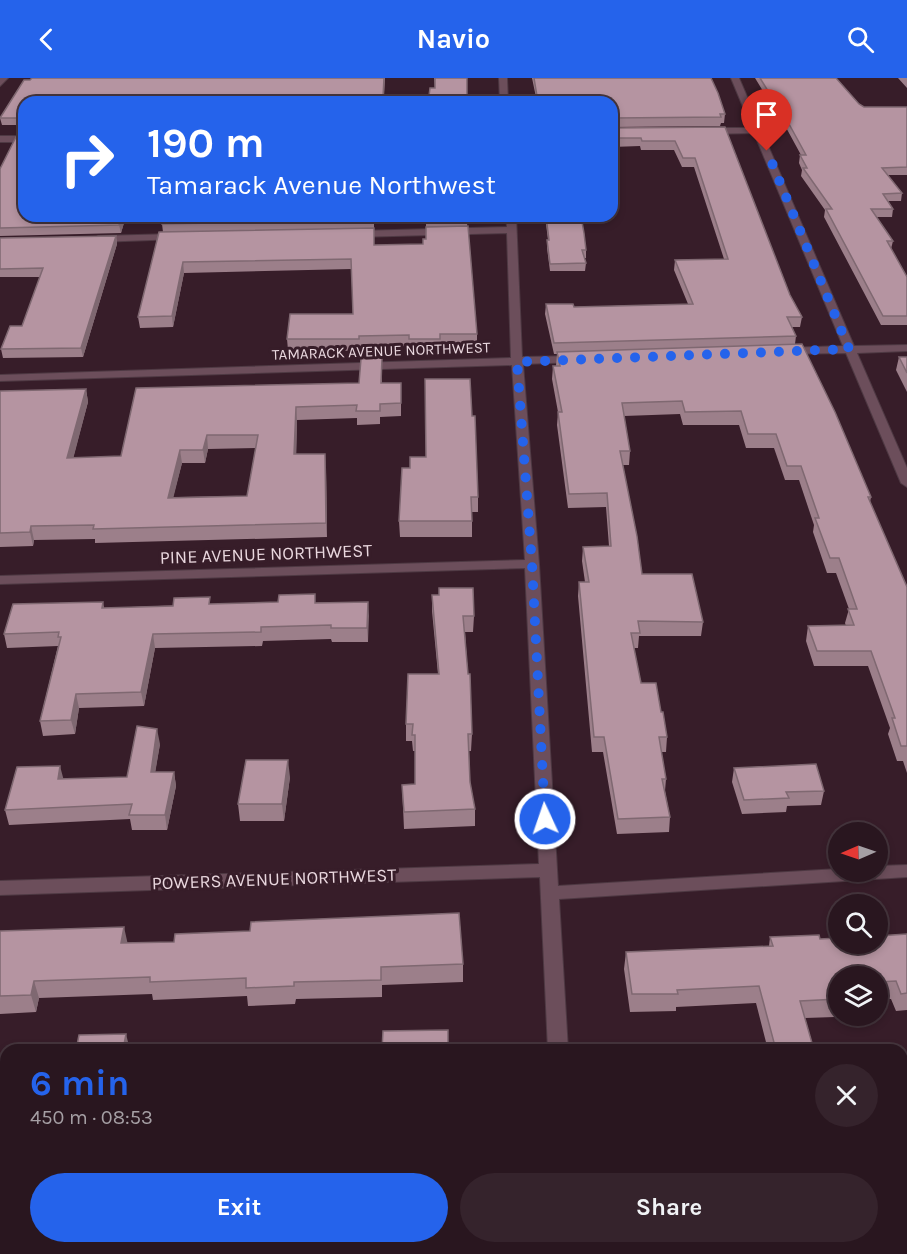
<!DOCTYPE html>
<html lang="en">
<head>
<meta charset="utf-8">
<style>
  body { margin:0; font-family:Karla,sans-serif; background:#35232c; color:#f1f3f6; height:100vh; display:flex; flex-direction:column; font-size:22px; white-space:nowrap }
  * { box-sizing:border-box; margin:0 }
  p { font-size:20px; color:#a59fa4 }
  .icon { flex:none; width:33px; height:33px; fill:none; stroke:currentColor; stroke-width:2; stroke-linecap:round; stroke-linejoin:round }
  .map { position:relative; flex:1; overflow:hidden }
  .sheet { position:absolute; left:0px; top:966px; width:908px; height:210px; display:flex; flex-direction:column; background:#29161f; border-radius:18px 18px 0 0; box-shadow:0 3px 9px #0003,0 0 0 2px #45353d }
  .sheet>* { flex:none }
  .banner { position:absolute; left:18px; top:18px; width:600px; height:126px; border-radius:18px; box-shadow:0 3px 9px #0003,0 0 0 2px #45353d; background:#2563eb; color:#fff; overflow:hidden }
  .needle { width:39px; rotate:268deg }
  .controls { position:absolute; left:828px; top:744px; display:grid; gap:12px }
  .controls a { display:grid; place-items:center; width:60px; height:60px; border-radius:50%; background:#29161f; box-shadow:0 3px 9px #0003,0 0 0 2px #45353d; font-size:30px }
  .pin { position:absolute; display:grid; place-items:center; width:51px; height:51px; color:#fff; margin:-62px -26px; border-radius:50% 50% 50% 0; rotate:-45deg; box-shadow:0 0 6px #0007 }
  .pin .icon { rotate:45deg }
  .me { position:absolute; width:66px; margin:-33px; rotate:357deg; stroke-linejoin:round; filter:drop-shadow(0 0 4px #0008) }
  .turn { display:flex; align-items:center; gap:21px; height:126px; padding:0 30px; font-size:27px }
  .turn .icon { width:78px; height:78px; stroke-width:2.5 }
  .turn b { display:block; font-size:42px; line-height:51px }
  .round { display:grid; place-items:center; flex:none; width:63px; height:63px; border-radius:32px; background:#35232c }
  .overview { display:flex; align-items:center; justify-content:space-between; height:102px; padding:0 30px }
  h1 { font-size:36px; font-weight:700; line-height:45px; color:#2563eb }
  .action { display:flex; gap:12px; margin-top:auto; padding:12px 30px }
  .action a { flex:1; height:69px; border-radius:36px; background:#2563eb; color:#fff; font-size:24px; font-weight:700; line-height:69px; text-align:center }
  .action a+a { background:#35232c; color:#f1f3f6 }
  header { display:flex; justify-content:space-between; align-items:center; height:78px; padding:0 30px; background:#2563eb; color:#fff; font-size:27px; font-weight:700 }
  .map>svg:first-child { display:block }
</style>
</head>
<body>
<header><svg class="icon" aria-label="back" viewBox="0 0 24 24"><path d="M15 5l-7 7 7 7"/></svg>Navio<svg class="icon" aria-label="search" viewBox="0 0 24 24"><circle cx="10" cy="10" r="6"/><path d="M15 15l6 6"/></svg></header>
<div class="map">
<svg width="907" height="1176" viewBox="0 0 907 1176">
  <rect width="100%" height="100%" fill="#371d29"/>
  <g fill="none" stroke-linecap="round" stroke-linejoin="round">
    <defs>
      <path id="street" d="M0,0H8L0,8Z
        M499,0H507L508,24H500Z
        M731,0H739L854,268L907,267V273L857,275L907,390V409L901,405L846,275L784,276L778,273L784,270L843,268L754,55L708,56L704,53L708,50H752Z
        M0,58H24V64H0Z
        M506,138H516L522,279L577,278L583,281L577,284L523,286L539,486L558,808L838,791V794H878V788L907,787V799L559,821L568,972H548L540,799L0,817V803L539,786L525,490L0,506V498L525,482L512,287L0,303V297L511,280L507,155L356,159L351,156L356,153L507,149Z
        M176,156L179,157V161L98,164L93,161L98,158Z
        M556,1170H578L579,1176H557Z"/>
    </defs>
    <!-- street casing -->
    <use href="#street" stroke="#4e3943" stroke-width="2"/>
    <!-- street -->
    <use href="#street" fill="#6c4e5b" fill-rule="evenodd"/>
  </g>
  <!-- wall -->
  <path fill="#9c7f8a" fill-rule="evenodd" d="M32,0H385L384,19L429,18L430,10H435L434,0H467V24H24V57L22,56L21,47H2L0,40L24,2H30Z
    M532,0H711L725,36L724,45H721L720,48L612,49V24H537Z
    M755,0H836L859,26L864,29H907V97H888L902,115L901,123H888L893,131L892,139H876L893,163L891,171L907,199V247H881L824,139L825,132L801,98L802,92L799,85L800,77H801L777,33H775Z
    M898,0H907V10Z
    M725,49L790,217L802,239L800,249H792L796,258L795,266L871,419L870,424L907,509V695L903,683H897L888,656L890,650L868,588H814L806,563L808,548H846L845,545L849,531L836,495H827L813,454L814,447L799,402H785L774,370H746L739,347H683L680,336L624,338L630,373L629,387H623L642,496L703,544L701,558H639L638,570H634L641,605L661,634L667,659L666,674H661L666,701L665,713L670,739L669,754L617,756L603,674H592L578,518L579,504H585L582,483L583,469L609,468L606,429L568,430L557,347L558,334L552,301L553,288H556L557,276H554L545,236L546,226L574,229L688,226L674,192L675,182L724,181L694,89H682L674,72H641L640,68L612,69V50Z
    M0,91L126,138L121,155L0,158Z
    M374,138V150L163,154L162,146Z
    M426,138H468L467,148L426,149Z
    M545,138H581L586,172V180H584L586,185L585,193H550L547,170V162H548Z
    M159,154L375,167L477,256V267H440V272H409V268L359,270V273L288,272L287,261L353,236L352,191L184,195L173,249L140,250L138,239Z
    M116,158L117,166L83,279L3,280L1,271L22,248L40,199H0V160Z
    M899,279H907V314L896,292Z
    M382,293V305H401V338L380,339V346L357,347V340L297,342L296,376L326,389L327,459L95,465V461L34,462L33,468L0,469V313L86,311L88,324L73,380L121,378L359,305ZM256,370L247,418L173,419L182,385H205L208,371Z
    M472,338L478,419V434H472V459H400L399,443L410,390L426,379Z
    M432,517L474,538L473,554H465L472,656L471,673H469L470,704L475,731V748L404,751L402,707L415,706V673H413L412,663H406V646L438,596L432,533Z
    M103,524L104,530L211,526L368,524V564H332L331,561L263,563L262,568L155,570L144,628L79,630L75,656L43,658L40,643L58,568L7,570L4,556Z
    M160,666L155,694H174L176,708L167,752H132L130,741L9,747L5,732L63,701L127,699Z
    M734,690L824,713L821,727L787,728L786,734L742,736L732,704Z
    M290,699L284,743H240L238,726Z
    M0,853L127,865L463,886V904L382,907V919L296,921L295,926L248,928L247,918L153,922L152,916L39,920L36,934L0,936Z
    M907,856V932L896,933L891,921H878V898H838V924L835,939L805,940L814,972H768L756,925L676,929V933L630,934L624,891L626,874L769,868L770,859L820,861Z
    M657,1170H747L748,1176H657Z"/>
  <!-- shaded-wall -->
  <path fill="#7f6871" d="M573,20V24H560Z
    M122,138H126L121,155L119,147Z
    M116,158L117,166L83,279L81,270Z
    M183,184L184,195L173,249L172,238Z
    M86,311L88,324L70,393L67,380Z
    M296,329L297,342L296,389L294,376Z
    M207,357L208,371L205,385L203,372Z
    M180,372L182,385L170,433L168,420Z
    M325,376L326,389L327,459L326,445Z
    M31,448L34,462L33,468L30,454Z
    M368,524L369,538L368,564L367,550Z
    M153,556L155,570L144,628L141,614Z
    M76,616L79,630L75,656L71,642Z
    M157,651L160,666L153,708L151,694Z
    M288,682L290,699L284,743L282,726Z
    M60,688L64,703L58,701Z
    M174,694L176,708L167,752L165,737Z
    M124,849L128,867L121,865Z
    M34,903L39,920L36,934L31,917Z
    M126,956L130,972H123Z
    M260,1170H264V1176H260Z"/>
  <!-- building -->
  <path fill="#b594a1" stroke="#7f6871" stroke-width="1.5" fill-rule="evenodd" d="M32,0H384L383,19L429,18L430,10H435V0H467V24H24V40H0L24,2H30Z
    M534,0H711L718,15L725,36H720L721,39L613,40L612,42V24H575L573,20L560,24H538Z
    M760,0H836L859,26L864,29H907V89L882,90L902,115L883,116L893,131H871L893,163H887L907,199V238H883L826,131H832L803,90H807L800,77H806L778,26H776Z
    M24,42V50L21,48Z
    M725,49L790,217L802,239H787L796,258L554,265L546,226H573L574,229L693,226L675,182L728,181L695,80H683L675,63H642L641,60H612V50Z
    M24,58V138H122L119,147L0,150V91L16,59Z
    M164,138H374V142L162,146Z
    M426,138H467V140H426Z
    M546,138H581L584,155L586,172H582L586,185L550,186L547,162H549Z
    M468,148L477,256H440V261H409V257L359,258V261H287L290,236H353L351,181L183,184L172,238L138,239L159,154L374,150V167L423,166V161H426V149Z
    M116,158L81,270L1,271L10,248H22L43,190L0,191V160Z
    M802,266L835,334L871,419H868L907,509V668H901L892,640H895L871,573H817L808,548L854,547L848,531H857L839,480H830L815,440H819L801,388H787L776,356H748L741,333L685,334L682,323L622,325L630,373H620L637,458L642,496H692L703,544L638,543L640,555H631L641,605H656L661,634H663L667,659H659L666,701H662L670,739L618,741L604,659H594L579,504H589L583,469L611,468L607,415L569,416L558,334H562L553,288H560L557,274Z
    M899,279H907V295Z
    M382,280L381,305H401V325L380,326V333H356L357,327L296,329L294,376H325L326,445L93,451L94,447L31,448L30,454L0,455V313L86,311L67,380L121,378L136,310L359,305L361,281ZM207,357H258L247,418L168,420L180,372H203Z
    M425,301H470L472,338H475L478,419H471L472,443H399L402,390H410V379H426Z
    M439,510H473L474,538H463L468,596H470L472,656H468L470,704L475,731L404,734L402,707L415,706V657H412L413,646H406L408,596H439L432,517H439Z
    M315,516V525L368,524L367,550H331V547L261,549V554L153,556L141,614L76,616L71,642L40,643L61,559H58L59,554L4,556L13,526L103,524L102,530L173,528L174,520L210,519L209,526L278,524L279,517Z
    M137,648L157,651L151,694H174L165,737H129L132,726L5,732L17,689L60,688L58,701L127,699Z
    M246,682H288L282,726H238Z
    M816,686L824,713L786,714L789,720L744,722L734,690Z
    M459,835L463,886L381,889V902L294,904V908L246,910V900L150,904V899L34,903L31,917L0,918V853L124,849L121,865L174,864L175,856L250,853L251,844Z
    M907,856V915L901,916L896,903L878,904V898H838V906L835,907L838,921L800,923L814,972H776L759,908L677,912L678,916H632L626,874L773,868L770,859L819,857L820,861L838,860V866H878V858Z
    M448,952V972H382L383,953Z
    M126,956L123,972H76L79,957Z
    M277,965H308V972H276Z
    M0,1134H6V1170H260V1176H0Z
    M371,1170H460V1176H369H371Z
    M662,1170H747L748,1176H662Z"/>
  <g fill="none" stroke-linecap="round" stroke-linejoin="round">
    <!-- route -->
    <path stroke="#2563eb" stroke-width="10" stroke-dasharray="0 18" d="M545,741L532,486L517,284L849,271L767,73"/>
  </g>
  <g text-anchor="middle" stroke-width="6" stroke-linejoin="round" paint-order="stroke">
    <!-- far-street labels -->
    <g font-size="15" fill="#e9d7de" stroke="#371d29">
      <text transform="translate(381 273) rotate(-2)" y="5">TAMARACK AVENUE NORTHWEST</text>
    </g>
    <!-- street labels -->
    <g font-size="18" fill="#e9d7de" stroke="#371d29">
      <text transform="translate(266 476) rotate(-2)" y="6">PINE AVENUE NORTHWEST</text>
      <text transform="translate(274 801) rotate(-2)" y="6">POWERS AVENUE NORTHWEST</text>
    </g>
  </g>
</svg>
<div class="controls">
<a><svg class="needle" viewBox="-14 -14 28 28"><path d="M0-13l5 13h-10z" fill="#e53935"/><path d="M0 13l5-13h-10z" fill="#a59fa4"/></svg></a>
<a><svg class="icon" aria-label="search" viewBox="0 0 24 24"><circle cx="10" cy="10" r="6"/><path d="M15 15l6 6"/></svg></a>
<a><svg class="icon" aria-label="layers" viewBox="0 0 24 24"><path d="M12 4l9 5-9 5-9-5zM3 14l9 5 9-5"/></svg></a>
</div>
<div class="pin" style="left:767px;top:73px;background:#d93025"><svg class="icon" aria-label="arrive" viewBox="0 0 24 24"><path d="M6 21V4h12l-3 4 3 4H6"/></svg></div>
<svg class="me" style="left:545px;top:741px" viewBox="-20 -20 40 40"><circle r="17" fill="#2563eb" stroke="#fff" stroke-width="3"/><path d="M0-11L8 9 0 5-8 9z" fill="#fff"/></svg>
<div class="banner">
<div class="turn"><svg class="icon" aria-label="right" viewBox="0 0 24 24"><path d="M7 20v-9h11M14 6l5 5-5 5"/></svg><div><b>190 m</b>Tamarack Avenue Northwest</div></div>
</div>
<section class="sheet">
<div class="overview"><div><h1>6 min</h1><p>450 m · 08:53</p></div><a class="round"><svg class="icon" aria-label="close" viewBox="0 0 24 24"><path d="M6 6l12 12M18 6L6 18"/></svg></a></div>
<div class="action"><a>Exit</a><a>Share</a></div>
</section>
</div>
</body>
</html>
